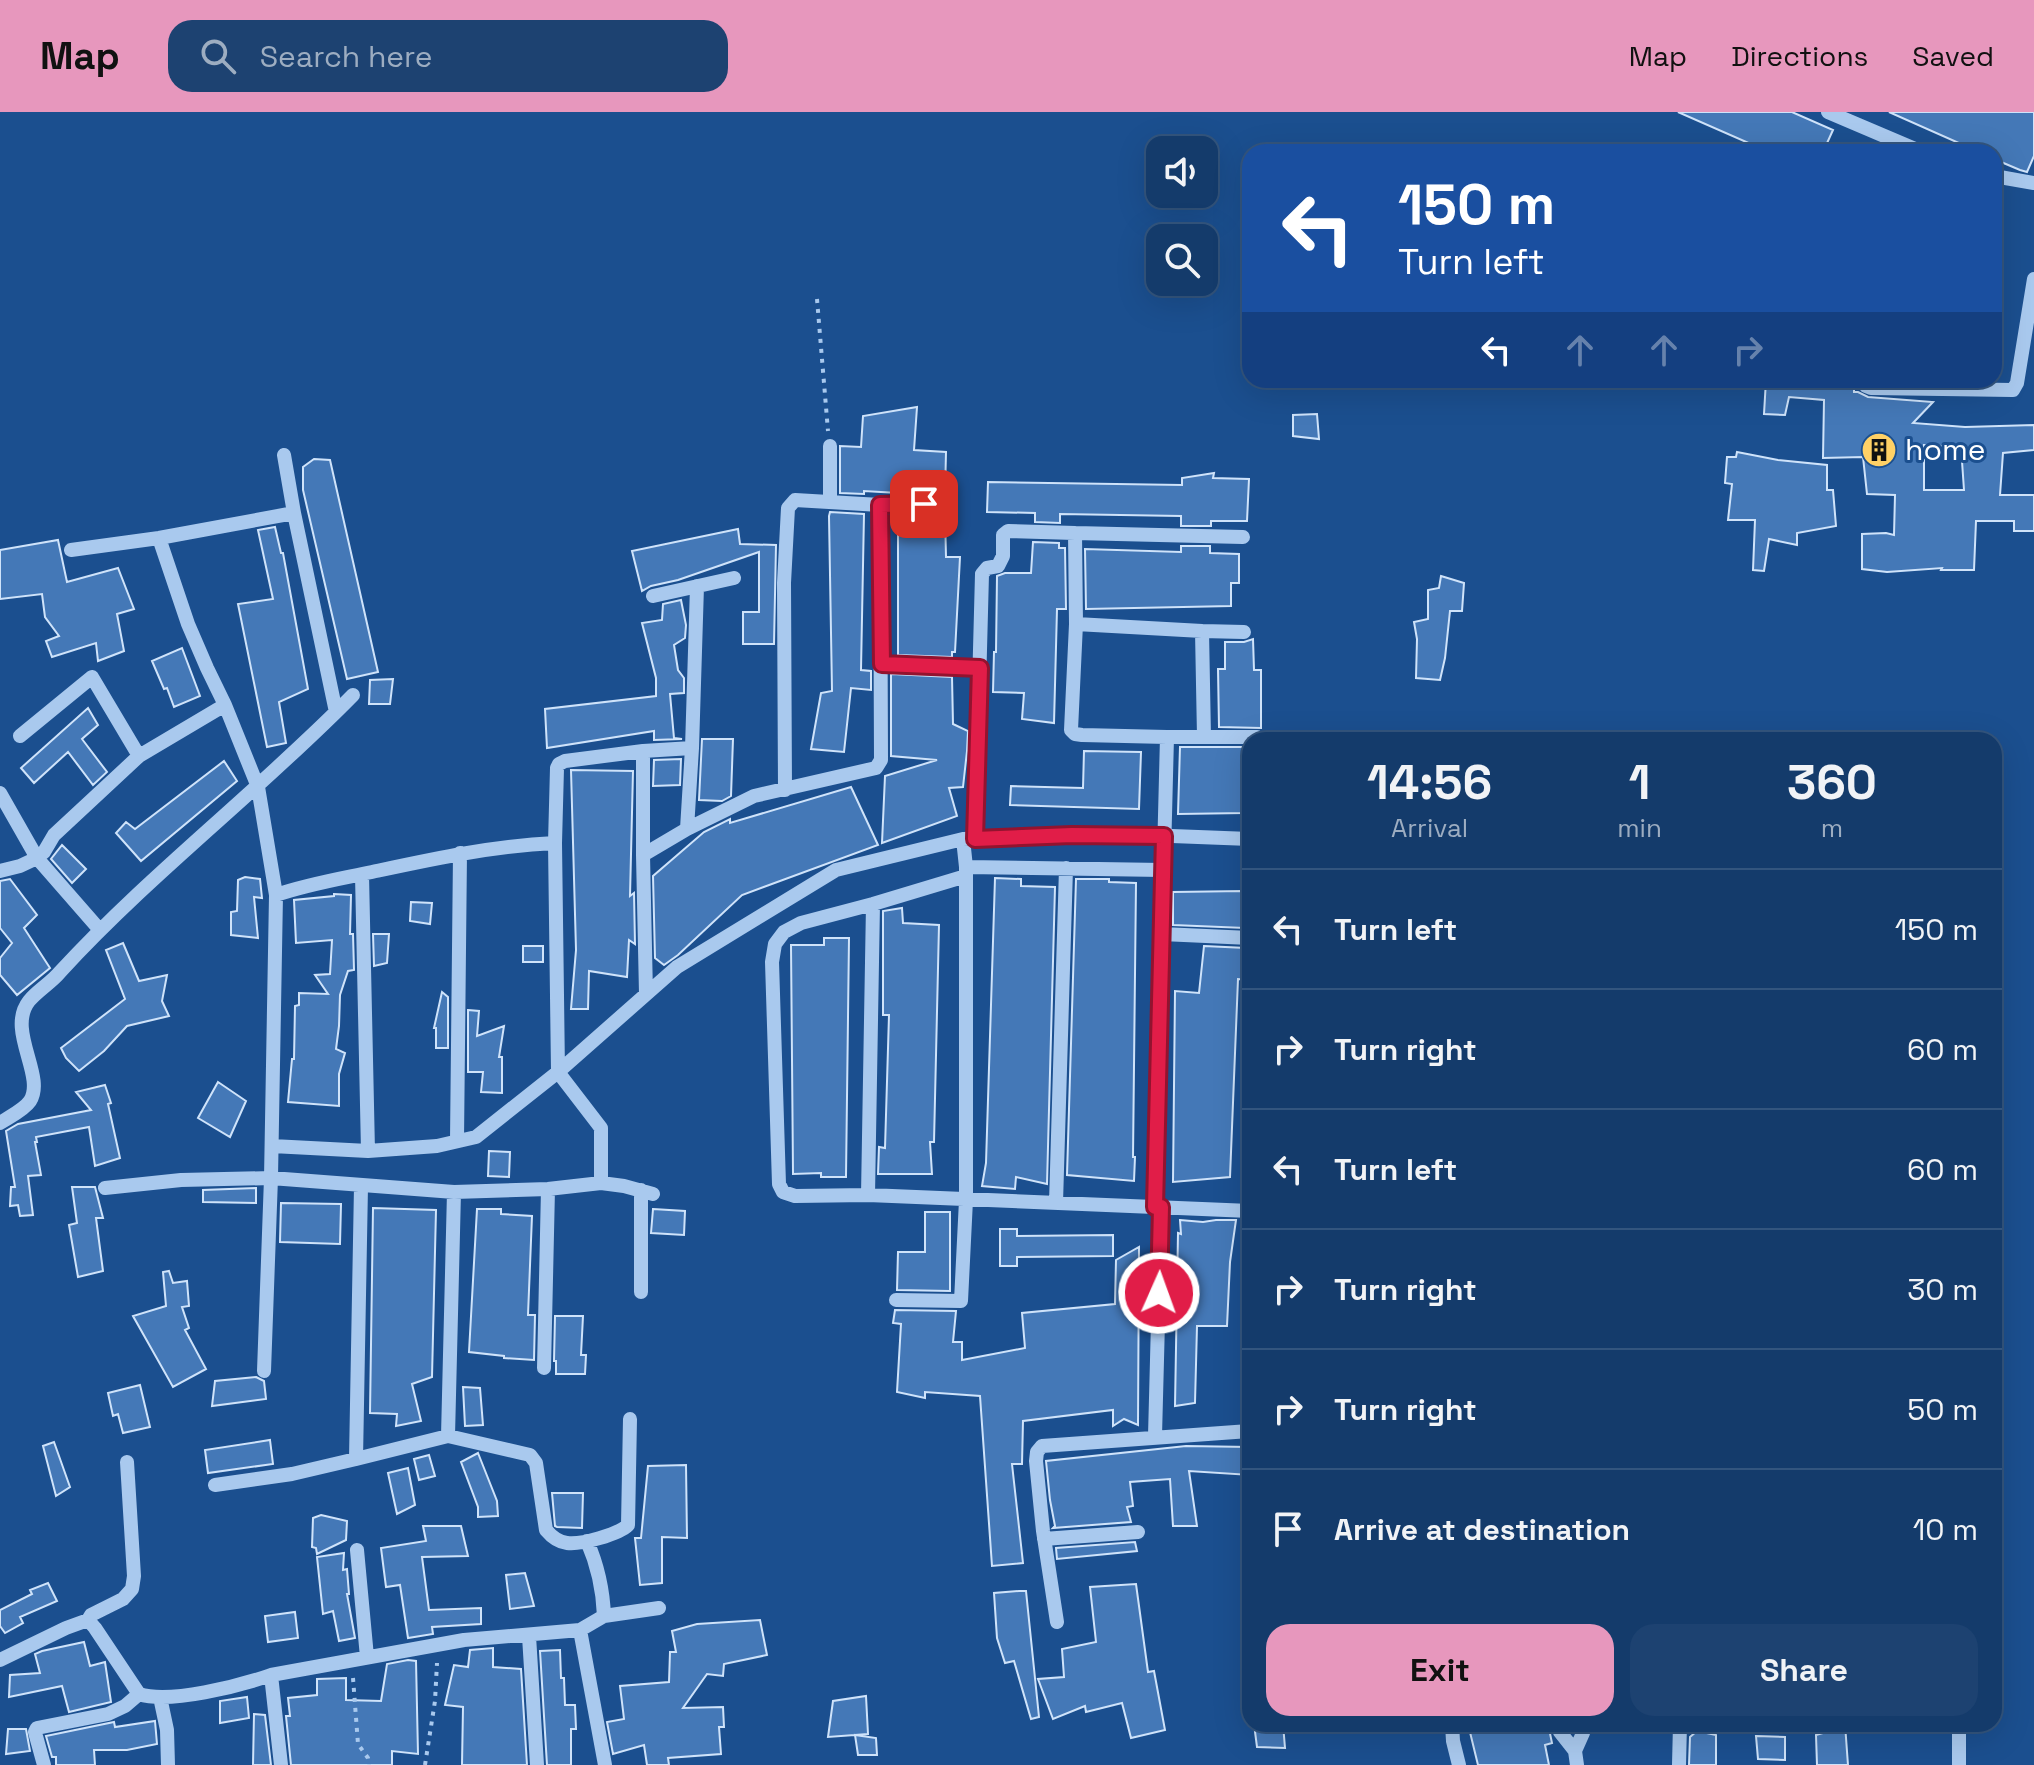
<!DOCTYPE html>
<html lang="en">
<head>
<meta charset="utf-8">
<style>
  body { margin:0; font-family:"Space Grotesk",sans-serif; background:#1d4271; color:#f1f3f6; height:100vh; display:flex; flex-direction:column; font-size:30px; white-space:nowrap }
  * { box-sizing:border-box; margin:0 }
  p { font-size:26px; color:#9dadc1 }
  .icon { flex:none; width:44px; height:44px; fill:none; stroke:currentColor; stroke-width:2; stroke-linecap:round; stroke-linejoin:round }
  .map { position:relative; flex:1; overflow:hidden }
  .sheet { position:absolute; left:1242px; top:620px; width:760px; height:1000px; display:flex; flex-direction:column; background:#143b6b; border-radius:24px; box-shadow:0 8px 32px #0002,0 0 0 2px #33557e }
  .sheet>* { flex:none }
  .hud { position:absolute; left:1242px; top:32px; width:760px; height:244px; border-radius:24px; box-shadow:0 8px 32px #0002,0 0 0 2px #33557e; background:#1a4fa0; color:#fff; overflow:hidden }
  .buttons { position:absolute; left:1146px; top:24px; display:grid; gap:16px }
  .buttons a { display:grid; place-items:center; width:72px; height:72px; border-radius:16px; background:#143b6b; box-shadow:0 8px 32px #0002,0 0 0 2px #33557e; font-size:40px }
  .pin { position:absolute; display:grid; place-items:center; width:68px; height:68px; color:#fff; margin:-34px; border-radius:16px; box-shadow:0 4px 12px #0006 }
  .me { position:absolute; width:88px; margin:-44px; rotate:2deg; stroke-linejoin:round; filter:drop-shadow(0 0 6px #0008) }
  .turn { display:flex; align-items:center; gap:28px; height:168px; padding:0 24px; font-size:36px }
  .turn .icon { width:104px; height:104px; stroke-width:2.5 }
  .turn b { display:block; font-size:56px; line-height:68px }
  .lanes { display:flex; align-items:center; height:76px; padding:0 24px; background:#0003; justify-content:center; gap:40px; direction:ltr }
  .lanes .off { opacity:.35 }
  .eta { display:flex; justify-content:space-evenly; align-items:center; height:136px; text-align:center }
  .eta b { font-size:48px; font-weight:600; line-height:56px }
  .action { display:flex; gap:16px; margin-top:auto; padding:16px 24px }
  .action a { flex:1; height:92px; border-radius:24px; background:#e797bd; color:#111; font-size:32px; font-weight:600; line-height:92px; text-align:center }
  .action a+a { background:#1d4271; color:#f1f3f6 }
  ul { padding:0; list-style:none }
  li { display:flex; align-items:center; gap:24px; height:120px; padding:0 24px; border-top:2px solid #33557e }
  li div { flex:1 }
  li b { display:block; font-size:30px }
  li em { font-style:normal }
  header { display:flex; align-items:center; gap:48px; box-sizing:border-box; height:112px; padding:0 40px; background:#e797bd; color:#111 }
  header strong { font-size:38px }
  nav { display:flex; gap:44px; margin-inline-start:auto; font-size:28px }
  .search { width:560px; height:72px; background:#1d4271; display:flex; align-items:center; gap:20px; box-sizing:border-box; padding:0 28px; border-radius:24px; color:#9dadc1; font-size:30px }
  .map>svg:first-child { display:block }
</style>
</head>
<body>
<header>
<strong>Map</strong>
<div class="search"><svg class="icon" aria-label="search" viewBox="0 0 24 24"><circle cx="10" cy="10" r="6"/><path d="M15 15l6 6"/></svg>Search here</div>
<nav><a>Map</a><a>Directions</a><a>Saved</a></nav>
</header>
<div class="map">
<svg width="2034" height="1653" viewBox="0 0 2034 1653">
  <rect width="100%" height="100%" fill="#1b4f8f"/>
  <!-- building -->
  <path fill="#4478b7" stroke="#cfe3fa" stroke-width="2" fill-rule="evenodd" d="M1678,0H1792L1833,18L1823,40H1769Z
    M1889,0H2034V44L2027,60L2020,58L1994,47V40H1979Z
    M1766,268H1838L1854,270V280H1858L1868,285L1933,290L1913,311L1965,315L2034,313V338L2003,341L2000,383H2034V419H2014V409H1976L1974,458H1941L1942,456L1887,460L1862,457V422L1886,421L1894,423L1895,383L1867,382L1863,345L1823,346L1824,288L1789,285L1785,303L1764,302ZM1924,333L1961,335L1964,378H1924Z
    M917,295L914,338L946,340L945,382L898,383V381L864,379V382L840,381V334L861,335L863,304Z
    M1317,302L1319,327L1293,324V303Z
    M1737,340L1778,348L1827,353V378H1833L1836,414L1797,421V433L1769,427L1764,459L1753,458L1755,408H1728L1732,372L1725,371L1727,345H1736Z
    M314,347L330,348L378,560L347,567L303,378V355Z
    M1214,361L1213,366L1249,367L1247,409H1211V414H1181V404L1060,402V411L1035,410V401L987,400L988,370L1182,373V366Z
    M830,400L864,402L861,558L871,559V578L851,576L844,640L811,637L821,581L832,579L829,404Z
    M945,402L946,445H960L955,540H952V545L898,543V403Z
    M275,415L281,441H283L308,577L279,590L286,631L267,635L238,492L273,487L258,418Z
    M738,417L740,432L776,433L774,532H743V500H759V440L678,468L651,474L642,479L632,439Z
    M58,428L67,470L118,456L134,497L117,502L124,539L98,549L96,531L52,545L46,529L59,524L45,505L42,482L0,487V438Z
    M1033,430L1059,431V436H1065L1066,497H1057L1054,611L1022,607L1024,581L993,580L994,540H996L997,464L1005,461H1031Z
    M1181,434H1210V441L1239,442V471H1231V494L1086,497L1085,437L1181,440Z
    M1441,464L1464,471L1462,499H1450L1445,546L1440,568L1416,566L1417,527L1414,510L1428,507V478L1439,476Z
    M681,488L686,513L685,526L674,533L678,558L684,566V581L670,582L674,626L682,627L654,628V619L547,636L545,597L656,584V566L642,511L662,508L663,492Z
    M1253,527L1254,558H1261V616L1219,615L1218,557H1225V530H1244Z
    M182,536L200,584L174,595L167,576L164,577L152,549Z
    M891,562L952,565L953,612L968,619L967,639L963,675L949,676L957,704L882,731L885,664L937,648L891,644Z
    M393,567L390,592H369L370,568Z
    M88,596L98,613L82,627L107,660L93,673L68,640L34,671L21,656Z
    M702,627H733L731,684L722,689L699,688Z
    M1180,635H1250V666H1245V701L1178,702Z
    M1084,639L1141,640L1139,697L1010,693L1011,674L1083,676Z
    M681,647L680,673L653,674L654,648Z
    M224,649L237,669L141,749L116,721L126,710L135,717Z
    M571,658L633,659L630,784L634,781L635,832L629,828L627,865L589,859L588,897H571L576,838Z
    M851,675L878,733L742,783L678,843L664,853L655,846L653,764L704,720L730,707V711Z
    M62,733L86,757L72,771L51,747Z
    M245,765L260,767L262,786L254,785L258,826L231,823V800L237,799L238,768Z
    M995,766L1021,767V774L1055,775L1047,1072L1016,1065L1015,1077L982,1074L986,1051Z
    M10,767L37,803L24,816L50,856L17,883L0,863V846L12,831L0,816V769Z
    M1076,767H1109V770L1136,771L1133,1045H1135L1134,1069L1067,1063Z
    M1244,779L1245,816L1173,813V780Z
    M334,782L351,783L350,822H353L354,858L348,859L340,883L339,914L336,937L345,941L339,962V994L288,990L292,947H294L295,894L299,893V881L328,882L315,863L330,862L332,828L296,831L294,788L334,784Z
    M411,790L432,791L430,812L410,809Z
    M902,796L903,811L939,813L934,1030H930L932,1062H878L879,1035L885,1036L889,903H883V799Z
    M373,822H389L387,851L374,854Z
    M824,826H849L846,1065H821V1061L793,1062L791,833H824Z
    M123,831L139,869L167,863L162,889L169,904L127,914L104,939L79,959L66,946L61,936L125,887L106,838Z
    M523,834H543V850H523Z
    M1204,834L1246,836V838H1250V868L1238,867L1230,1065L1173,1070L1175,879L1199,881Z
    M442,880L448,885V936H436V916H434Z
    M468,898L479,899L477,924L504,914L499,945H502V981L481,980L483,960H468Z
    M218,970L246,989L230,1025L198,1006Z
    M105,973L111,991L108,992L120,1046L95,1054L89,1015L36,1025L37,1030H35L41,1063L28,1064L33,1103L20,1104L18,1093L10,1094L11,1075H15L6,1019L18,1012L91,998L76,980Z
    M489,1039L510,1040L509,1065L488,1064Z
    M72,1075H95L103,1106H96L103,1159L78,1165L69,1113L77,1111Z
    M256,1076V1091L203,1090V1078Z
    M281,1091L341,1092L340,1132L280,1130Z
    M373,1096L436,1098L432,1265L412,1272L421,1309L396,1314L397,1302L370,1301Z
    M477,1097H501V1102L532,1104L528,1203H535L534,1248L504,1246V1244L469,1240Z
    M653,1097L685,1099L684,1123L651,1121Z
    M925,1100H950V1179L897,1178L898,1140H925Z
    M1180,1108L1203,1110L1216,1108H1236L1230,1150L1227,1214H1197L1195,1291L1175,1294L1178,1121L1181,1122Z
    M1000,1117H1017V1124L1113,1123V1144L1017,1145V1154H1000Z
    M1139,1135L1138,1313L1124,1307L1113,1314V1298L1023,1309L1022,1352H1012L1023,1451L992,1454L980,1284L925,1280V1286L897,1280L901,1212L893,1211L895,1198L956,1199L953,1230H962V1248L1025,1236L1022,1201L1115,1192L1116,1148Z
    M169,1159L173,1171L187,1169L189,1194L182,1195L189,1216L185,1218L206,1257L173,1275L133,1204L166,1194L163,1160Z
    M555,1204H583L581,1243H586L585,1262H556V1249H554Z
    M256,1265L264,1269L266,1287L212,1294L215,1269Z
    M140,1273L150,1315L123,1321L118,1302L113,1304L108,1281Z
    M463,1275L480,1276L483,1313L465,1314Z
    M270,1328L273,1352L208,1361L205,1338Z
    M54,1330L70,1375L56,1384L43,1334Z
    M1186,1334L1250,1335V1363L1189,1359L1197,1414H1173L1170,1367L1130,1370L1133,1394L1127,1395L1131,1410L1053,1416L1055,1414L1050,1388L1046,1349Z
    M478,1341L497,1389L498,1404L478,1405V1395L461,1350Z
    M429,1343L435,1364L419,1368L414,1347Z
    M686,1353L687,1426L662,1425V1471L640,1473L635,1426H641L648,1354Z
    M408,1356L415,1393L397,1402L388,1361Z
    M552,1381H583L582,1416L557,1415L555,1414Z
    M321,1403L347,1409L346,1428L317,1442L316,1436L312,1435L313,1406Z
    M423,1414H461L468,1444L422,1445L429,1498L481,1496V1512L432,1515L433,1522L408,1526L400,1473L386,1475L381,1436L426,1429Z
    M1135,1430L1137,1439L1057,1447L1056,1436Z
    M344,1441L343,1458L347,1457L349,1482H347L355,1526L339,1529L333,1499L323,1502L317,1445Z
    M525,1461L534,1494L510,1497L506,1463Z
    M48,1471L57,1489L20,1505L23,1511L5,1521L0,1514V1498L32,1482L30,1478Z
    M1136,1472L1148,1560L1154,1559L1165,1618L1131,1626L1122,1591L1086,1600L1085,1594L1053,1607L1038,1567L1064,1565L1062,1537L1096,1530L1090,1475Z
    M1019,1479H1026L1039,1605L1031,1607L1014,1549L1005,1551L997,1526L994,1481Z
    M295,1500L298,1526L268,1530L265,1504Z
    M760,1508L767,1543L724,1552L723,1564L707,1562L683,1596L723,1595L724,1615H719L721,1642L668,1646L669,1653H647L644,1633L613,1642L607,1610L624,1607L620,1574L669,1570L670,1540H676L672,1519L697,1512Z
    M84,1530L90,1554L105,1550L111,1590L69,1600L62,1574L9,1585L10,1563L40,1561L35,1542L42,1539Z
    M493,1536V1555L521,1557L527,1653H462L463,1595L445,1593L454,1553L468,1555L470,1538Z
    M560,1538L561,1566H564L565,1593H575L576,1617H571V1653H547L540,1539Z
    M408,1548L416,1549L418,1642L392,1639V1653H291L286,1604H290L288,1586L317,1583V1567L346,1566V1588L381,1589L387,1552Z
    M866,1584L868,1622L828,1625L833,1589Z
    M247,1585L249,1606L220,1611V1589Z
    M254,1602L265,1603L271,1653H253Z
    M155,1609L157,1632L127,1638H94L95,1653H56V1645H52L46,1624L114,1610L115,1615Z
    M1254,1612H1283L1285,1636L1257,1635Z
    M1468,1612H1548L1552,1631L1545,1633L1549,1653H1478Z
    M1830,1612H1845L1848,1653H1817L1816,1623L1830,1619Z
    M8,1617H26L30,1639L6,1642Z
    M1697,1619L1716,1623V1653H1689L1690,1625Z
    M855,1623L876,1626L877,1643H858Z
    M1756,1624L1785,1625V1648L1758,1647Z"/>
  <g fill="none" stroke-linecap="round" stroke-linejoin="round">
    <!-- path -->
    <path stroke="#a9c9ee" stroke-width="4" stroke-dasharray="4 6" stroke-linecap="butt" d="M817,187L828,319
      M353,1566L358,1632L368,1646L369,1653
      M425,1653L435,1589L437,1551"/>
    <!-- minor -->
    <path stroke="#a9c9ee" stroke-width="14" d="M1828,0L1922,40
      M1994,64L2034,71
      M1865,268L1866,274L1871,276L2013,278L2017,271L2034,167
      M830,334V390
      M284,343L294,401
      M1075,421L1243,425
      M159,426L188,512L207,556L225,593L258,675L276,783L271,1066L454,1080L548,1077L601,1071V1016L558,960L555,731L557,656L559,652L565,649L643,639L692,636
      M71,438L159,426L294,401L336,600
      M653,484L734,466
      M1076,512L1202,519
      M882,552L980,556
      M20,624L92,565L139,644
      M1204,625H1257
      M643,639V743L646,882
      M785,678L784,471L788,396L795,388L880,393L946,392
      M0,681L37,746L20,754L0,759
      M687,717L692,636L697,474
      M975,727L982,462L987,456L998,454L1003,444V423L1008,419L1075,421L1076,512L1071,618L1075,622L1082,623L1167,625
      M643,743L687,717L754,684L876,656L881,648L880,393
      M966,755L1163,758
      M362,763L368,1039
      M966,764L873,792L801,811L784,820L775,832L772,850L779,1072L783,1080L795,1084L868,1083L1250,1099
      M276,783C308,772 339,767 372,760C433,747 492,734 555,731
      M99,817L37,746L44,740L54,723L139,644L225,593
      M1162,822L1250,826
      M0,1011C9,1005 24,998 30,989C46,964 6,918 29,889C38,878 51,871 60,860C151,761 259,679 353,583
      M457,1029L460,741
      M272,1034L368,1039L437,1034L476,1025L558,960L677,855L836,758L963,727L1120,722L1250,727
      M601,1071L624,1074L653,1082
      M361,1074L356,1347L448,1324L530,1343L536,1351L546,1418C551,1424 558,1430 567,1431C581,1433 619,1422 628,1413L630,1307
      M105,1076L181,1068L271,1066L264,1259
      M641,1078V1180
      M868,1083L873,792
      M1056,1091L1066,756
      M1155,1095L1167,625H1204L1202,519L1244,520
      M896,1188L961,1189L966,1088V755L963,727
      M544,1256L548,1077
      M448,1324L454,1080
      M1155,1324L1161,1095
      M215,1373L292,1362L356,1347
      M1044,1427L1138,1420
      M357,1438L367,1545
      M604,1504L659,1496
      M88,1508L91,1503L123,1487L132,1477L134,1464L127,1350
      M1057,1510L1043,1419L1036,1349L1037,1340L1042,1334L1249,1319L1250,1271
      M580,1518L605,1653
      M529,1524L537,1653
      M0,1548L66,1516L88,1508L95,1516L139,1582C170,1592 239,1574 271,1563L464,1528L580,1518L604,1504C603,1477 598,1454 587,1429
      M271,1563L281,1653
      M160,1585L167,1618L168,1653
      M1452,1612L1453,1629L1459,1653
      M1558,1612L1560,1620L1575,1639
      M44,1653L36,1624L35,1620L37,1616L108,1602L125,1594L139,1582
      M1577,1653L1575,1639L1583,1621L1584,1612
      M1679,1653L1680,1612
      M1959,1653V1612"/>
  </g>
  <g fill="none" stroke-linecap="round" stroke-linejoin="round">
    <defs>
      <path id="route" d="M924,392L880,393L882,552L980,556L975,727L1072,723L1164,724L1155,1095H1161L1159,1181"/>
    </defs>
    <!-- route casing -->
    <use href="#route" stroke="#92132f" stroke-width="20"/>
    <!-- route -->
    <use href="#route" stroke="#e11d48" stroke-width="14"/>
  </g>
  <!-- icons -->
  <defs>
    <symbol id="building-disc" viewBox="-11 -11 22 22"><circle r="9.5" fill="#ffd166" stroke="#1b4f8f"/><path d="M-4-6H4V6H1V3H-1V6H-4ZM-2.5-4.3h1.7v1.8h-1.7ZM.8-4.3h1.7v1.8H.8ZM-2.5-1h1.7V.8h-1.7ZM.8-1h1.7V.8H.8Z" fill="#111"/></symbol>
  </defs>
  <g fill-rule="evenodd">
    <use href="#building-disc" x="1859" y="318" width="40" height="40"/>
  </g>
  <g text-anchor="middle" stroke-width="6" stroke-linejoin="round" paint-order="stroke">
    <!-- poi labels -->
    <g font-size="30" fill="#fff" stroke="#1b4f8f" text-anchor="start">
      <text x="1905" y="348">home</text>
    </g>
  </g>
</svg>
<div class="buttons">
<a><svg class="icon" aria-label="sound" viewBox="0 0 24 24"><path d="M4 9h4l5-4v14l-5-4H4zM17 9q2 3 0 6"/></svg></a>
<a><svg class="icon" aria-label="search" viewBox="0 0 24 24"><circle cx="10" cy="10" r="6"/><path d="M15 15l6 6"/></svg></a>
</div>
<div class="pin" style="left:924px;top:392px;background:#d93025"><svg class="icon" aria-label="arrive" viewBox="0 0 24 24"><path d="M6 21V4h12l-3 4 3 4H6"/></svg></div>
<svg class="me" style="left:1159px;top:1181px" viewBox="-20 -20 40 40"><circle r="17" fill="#e11d48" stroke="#fff" stroke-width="3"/><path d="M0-11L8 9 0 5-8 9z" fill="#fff"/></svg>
<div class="hud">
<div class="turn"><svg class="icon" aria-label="left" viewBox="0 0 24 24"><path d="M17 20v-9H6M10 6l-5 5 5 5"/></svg><div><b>150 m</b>Turn left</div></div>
<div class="lanes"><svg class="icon" aria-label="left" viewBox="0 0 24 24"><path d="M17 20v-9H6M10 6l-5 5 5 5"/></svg><svg class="icon off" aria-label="ahead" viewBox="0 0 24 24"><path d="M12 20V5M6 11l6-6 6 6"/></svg><svg class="icon off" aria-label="ahead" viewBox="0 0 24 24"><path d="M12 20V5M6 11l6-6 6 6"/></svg><svg class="icon off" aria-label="right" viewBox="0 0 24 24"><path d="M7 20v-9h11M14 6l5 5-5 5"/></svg></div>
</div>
<section class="sheet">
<div class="eta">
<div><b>14:56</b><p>Arrival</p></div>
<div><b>1</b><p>min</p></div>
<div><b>360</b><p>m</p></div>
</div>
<ul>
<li><svg class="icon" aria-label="left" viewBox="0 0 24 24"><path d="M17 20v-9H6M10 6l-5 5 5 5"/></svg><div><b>Turn left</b></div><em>150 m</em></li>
<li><svg class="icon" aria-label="right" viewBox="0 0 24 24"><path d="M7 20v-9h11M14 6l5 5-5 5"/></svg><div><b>Turn right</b></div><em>60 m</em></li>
<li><svg class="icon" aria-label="left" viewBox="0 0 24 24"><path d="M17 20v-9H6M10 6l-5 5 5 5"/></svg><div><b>Turn left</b></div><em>60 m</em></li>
<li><svg class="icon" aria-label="right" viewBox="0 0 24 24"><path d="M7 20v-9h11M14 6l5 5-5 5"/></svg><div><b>Turn right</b></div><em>30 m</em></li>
<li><svg class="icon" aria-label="right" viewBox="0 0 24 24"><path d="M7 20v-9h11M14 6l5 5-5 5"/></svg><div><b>Turn right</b></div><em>50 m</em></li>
<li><svg class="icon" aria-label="arrive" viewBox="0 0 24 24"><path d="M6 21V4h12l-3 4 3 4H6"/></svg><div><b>Arrive at destination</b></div><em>10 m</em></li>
</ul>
<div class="action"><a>Exit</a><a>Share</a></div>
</section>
</div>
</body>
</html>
